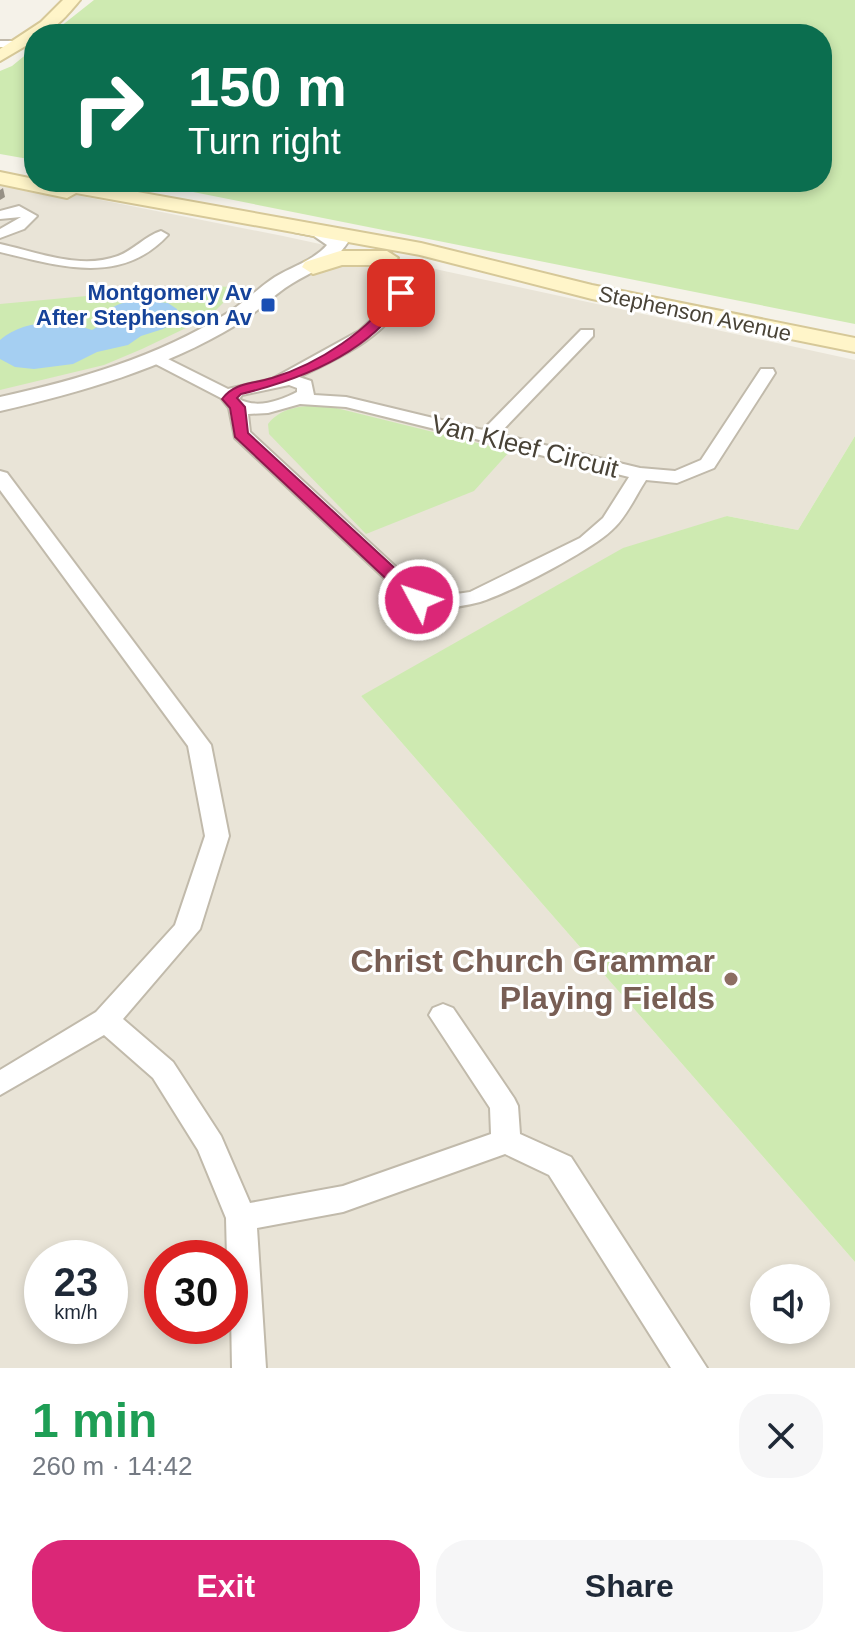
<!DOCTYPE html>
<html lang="en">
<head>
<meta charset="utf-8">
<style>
  body { margin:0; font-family:Arial,sans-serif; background:#f6f6f7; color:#1f2937; height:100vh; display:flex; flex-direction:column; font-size:30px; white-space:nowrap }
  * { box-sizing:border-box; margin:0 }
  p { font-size:26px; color:#747a83 }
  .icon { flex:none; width:44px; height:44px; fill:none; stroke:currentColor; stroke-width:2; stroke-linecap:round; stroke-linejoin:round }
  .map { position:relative; height:1368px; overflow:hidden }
  .drawer { display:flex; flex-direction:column; background:#fff; flex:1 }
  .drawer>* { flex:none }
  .hud { position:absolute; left:24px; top:24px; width:808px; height:168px; border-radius:32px; box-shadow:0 4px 12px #0003; background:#0b6e4f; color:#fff; overflow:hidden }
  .buttons { position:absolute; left:750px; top:1264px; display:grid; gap:16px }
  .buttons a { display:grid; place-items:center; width:80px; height:80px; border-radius:50%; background:#fff; box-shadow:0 4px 12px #0003; font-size:40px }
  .speed { position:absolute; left:24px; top:1240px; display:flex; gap:16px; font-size:40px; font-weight:700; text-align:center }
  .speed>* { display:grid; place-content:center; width:104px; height:104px; border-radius:50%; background:#fff; box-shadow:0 4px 12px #0003; line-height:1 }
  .speed small { font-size:20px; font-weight:400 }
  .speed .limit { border:12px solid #d22; background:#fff; color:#111 }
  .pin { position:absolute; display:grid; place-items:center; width:68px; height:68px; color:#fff; margin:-34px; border-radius:16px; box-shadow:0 4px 12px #0006 }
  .me { position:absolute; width:88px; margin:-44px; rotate:310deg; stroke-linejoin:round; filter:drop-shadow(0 0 6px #0008) }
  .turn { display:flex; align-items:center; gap:28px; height:168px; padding:0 32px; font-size:36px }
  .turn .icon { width:104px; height:104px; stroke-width:2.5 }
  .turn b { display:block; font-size:56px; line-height:68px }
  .round { display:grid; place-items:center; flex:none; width:84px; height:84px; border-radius:32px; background:#f6f6f7 }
  .overview { display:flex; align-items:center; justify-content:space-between; height:136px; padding:0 32px }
  h1 { font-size:48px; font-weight:600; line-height:60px; color:#1e9e55 }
  .primary-button { display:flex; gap:16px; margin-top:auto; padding:16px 32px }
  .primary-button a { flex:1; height:92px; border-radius:32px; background:#db2777; color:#fff; font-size:32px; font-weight:600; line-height:92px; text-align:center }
  .primary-button a+a { background:#f6f6f7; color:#1f2937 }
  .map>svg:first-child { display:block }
</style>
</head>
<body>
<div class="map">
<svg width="855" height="1368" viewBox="0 0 855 1368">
  <rect width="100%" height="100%" fill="#f5f2e9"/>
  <!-- residential -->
  <path fill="#e9e4d7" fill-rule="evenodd" d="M0,180L283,236L855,360V436L798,530L727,516L361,696L855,1262V1368H0ZM42,1258H110V1326H42ZM162,1258H230V1326H162ZM764,1278H816V1330H764Z"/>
  <!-- green -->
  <path fill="#ceeab1" d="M94,0H855V324L143,182H822V34H51Z
    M34,48V160L0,154V71L12,66Z
    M195,286L239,287L209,317L142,349L104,365L0,390V304Z
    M324,405L510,451L474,491L366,534L269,434L268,424C282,406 304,406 324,405Z
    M855,436V1262L361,696L623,548L727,516L798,530Z"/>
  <!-- water -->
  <path fill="#a5cff2" d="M140,300L168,303L177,309L179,316L174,323L163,329L141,336L128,345L97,352L73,364L34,369L15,367L0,359V340C24,319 63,319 92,330L102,324C105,305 123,302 140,300Z"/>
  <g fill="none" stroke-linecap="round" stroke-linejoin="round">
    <defs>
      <path id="minor" d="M0,41H19L25,44L19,47H0Z
        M19,206L37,216L24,229L0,238V229L21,217L0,219V211Z
        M161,231L168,235C121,286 59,266 0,252V244C37,252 80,270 118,256C134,250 145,236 161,231Z
        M401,288L409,293C385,338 342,356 299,377L311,381L314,395L346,397L483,430L581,330H593V336L499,434L640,468L675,471L701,460L761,369H773L775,373L714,468L677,483L646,480C636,495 628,514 615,527C595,549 509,593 480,602C458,608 433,610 412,604L235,438L229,408L221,398L144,358L152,353L158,354L228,389L272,379L359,331L386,307L396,290ZM289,385L297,388V392C280,401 256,409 239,399L242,395ZM300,404L346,407L629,477L603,518L580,538L470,592L443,596L425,594L250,432L248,414L268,413Z
        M0,471L7,473L211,745L229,836L200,929L123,1019L173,1062L221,1136L250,1203L343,1186L491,1134L490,1108L429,1015L433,1008L443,1004L453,1008L514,1098L518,1106L520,1134L571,1157L707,1368H671L549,1175L505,1154L343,1212L257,1228L266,1368H232L230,1258H227L226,1218L198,1150L153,1078L104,1035L0,1095V1070L96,1012L175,925L205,836L188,746L0,490Z"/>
      <path id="tertiary" d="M301,222L327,228L348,242C332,267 308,272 285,288C268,300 254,315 236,325C163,369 82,392 0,411V397C78,380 157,357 226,314C243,304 258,288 275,277C293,266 313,261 327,245L314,236L294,232L292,228Z"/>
      <path id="secondary" d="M63,0H80C68,14 53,34 34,34V41L0,61V49L41,22Z
        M0,172L34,179V182H82L421,243L592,285L855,338V352L592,299L420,255L76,193L67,198L0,184Z
        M340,251H387L398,258L387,265H342L313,274L302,267L305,262Z"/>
    </defs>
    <!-- minor casing -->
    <use href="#minor" stroke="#c1baab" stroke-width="4"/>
    <!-- tertiary casing -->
    <use href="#tertiary" stroke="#c1baab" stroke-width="4"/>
    <!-- secondary casing -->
    <use href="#secondary" stroke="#d6c898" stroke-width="4"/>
    <!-- minor -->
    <use href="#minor" fill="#fff" fill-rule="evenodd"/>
    <!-- tertiary -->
    <use href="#tertiary" fill="#fff" fill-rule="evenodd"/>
    <!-- secondary -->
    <use href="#secondary" fill="#fff5c9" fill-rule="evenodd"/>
  </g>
  <!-- shaded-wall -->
  <path fill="#969085" d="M3,188L5,197L0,200V190Z"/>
  <!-- route -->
  <path fill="#db2777" stroke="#8e194d" stroke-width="2" d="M396,290L407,293C374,351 303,379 241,394L237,398L245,407L248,433L425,596L428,600L419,605L413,604L235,437L230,408L222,399C235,382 253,384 272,378C318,364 371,330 396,290Z"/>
  <!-- markers -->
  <rect fill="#1a4fb4" stroke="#fff" stroke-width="3" x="260" y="297" width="16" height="16" rx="4"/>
  <circle fill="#8d6e63" stroke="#fff" stroke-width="3" cx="731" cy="979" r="8"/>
  <g text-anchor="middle" stroke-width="6" stroke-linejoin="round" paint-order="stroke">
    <!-- far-transit labels -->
    <g font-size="22" font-weight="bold" fill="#164399" stroke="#fff" text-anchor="end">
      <text x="252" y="300">Montgomery Av<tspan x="252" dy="25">After Stephenson Av</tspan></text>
    </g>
    <!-- far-street labels -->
    <g font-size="22" fill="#494337" stroke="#fff">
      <text transform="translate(695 313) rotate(12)" y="8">Stephenson Avenue</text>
    </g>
    <!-- street labels -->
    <g font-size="26" fill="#494337" stroke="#fff">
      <text transform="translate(525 446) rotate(14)" y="9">Van Kleef Circuit</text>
    </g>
    <!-- near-education labels -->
    <g font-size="32" font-weight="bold" fill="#785e54" stroke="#fff" text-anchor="end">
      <text x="715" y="972">Christ Church Grammar<tspan x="715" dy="37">Playing Fields</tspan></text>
    </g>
  </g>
</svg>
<div class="buttons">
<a><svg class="icon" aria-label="sound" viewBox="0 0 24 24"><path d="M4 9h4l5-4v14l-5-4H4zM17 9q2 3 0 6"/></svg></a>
</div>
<div class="speed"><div>23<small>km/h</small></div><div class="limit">30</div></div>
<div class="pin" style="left:401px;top:293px;background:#d93025"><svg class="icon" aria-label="arrive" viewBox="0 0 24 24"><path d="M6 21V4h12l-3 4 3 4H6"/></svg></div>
<svg class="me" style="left:419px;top:600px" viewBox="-20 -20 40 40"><circle r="17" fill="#db2777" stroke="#fff" stroke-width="3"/><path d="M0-11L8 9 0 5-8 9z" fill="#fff"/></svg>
<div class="hud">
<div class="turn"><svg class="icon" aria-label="right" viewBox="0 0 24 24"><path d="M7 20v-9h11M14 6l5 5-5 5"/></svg><div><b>150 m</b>Turn right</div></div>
</div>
</div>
<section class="drawer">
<div class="overview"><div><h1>1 min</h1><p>260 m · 14:42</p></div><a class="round"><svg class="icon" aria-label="close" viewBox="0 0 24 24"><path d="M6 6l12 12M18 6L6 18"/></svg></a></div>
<div class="primary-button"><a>Exit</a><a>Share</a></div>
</section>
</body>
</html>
